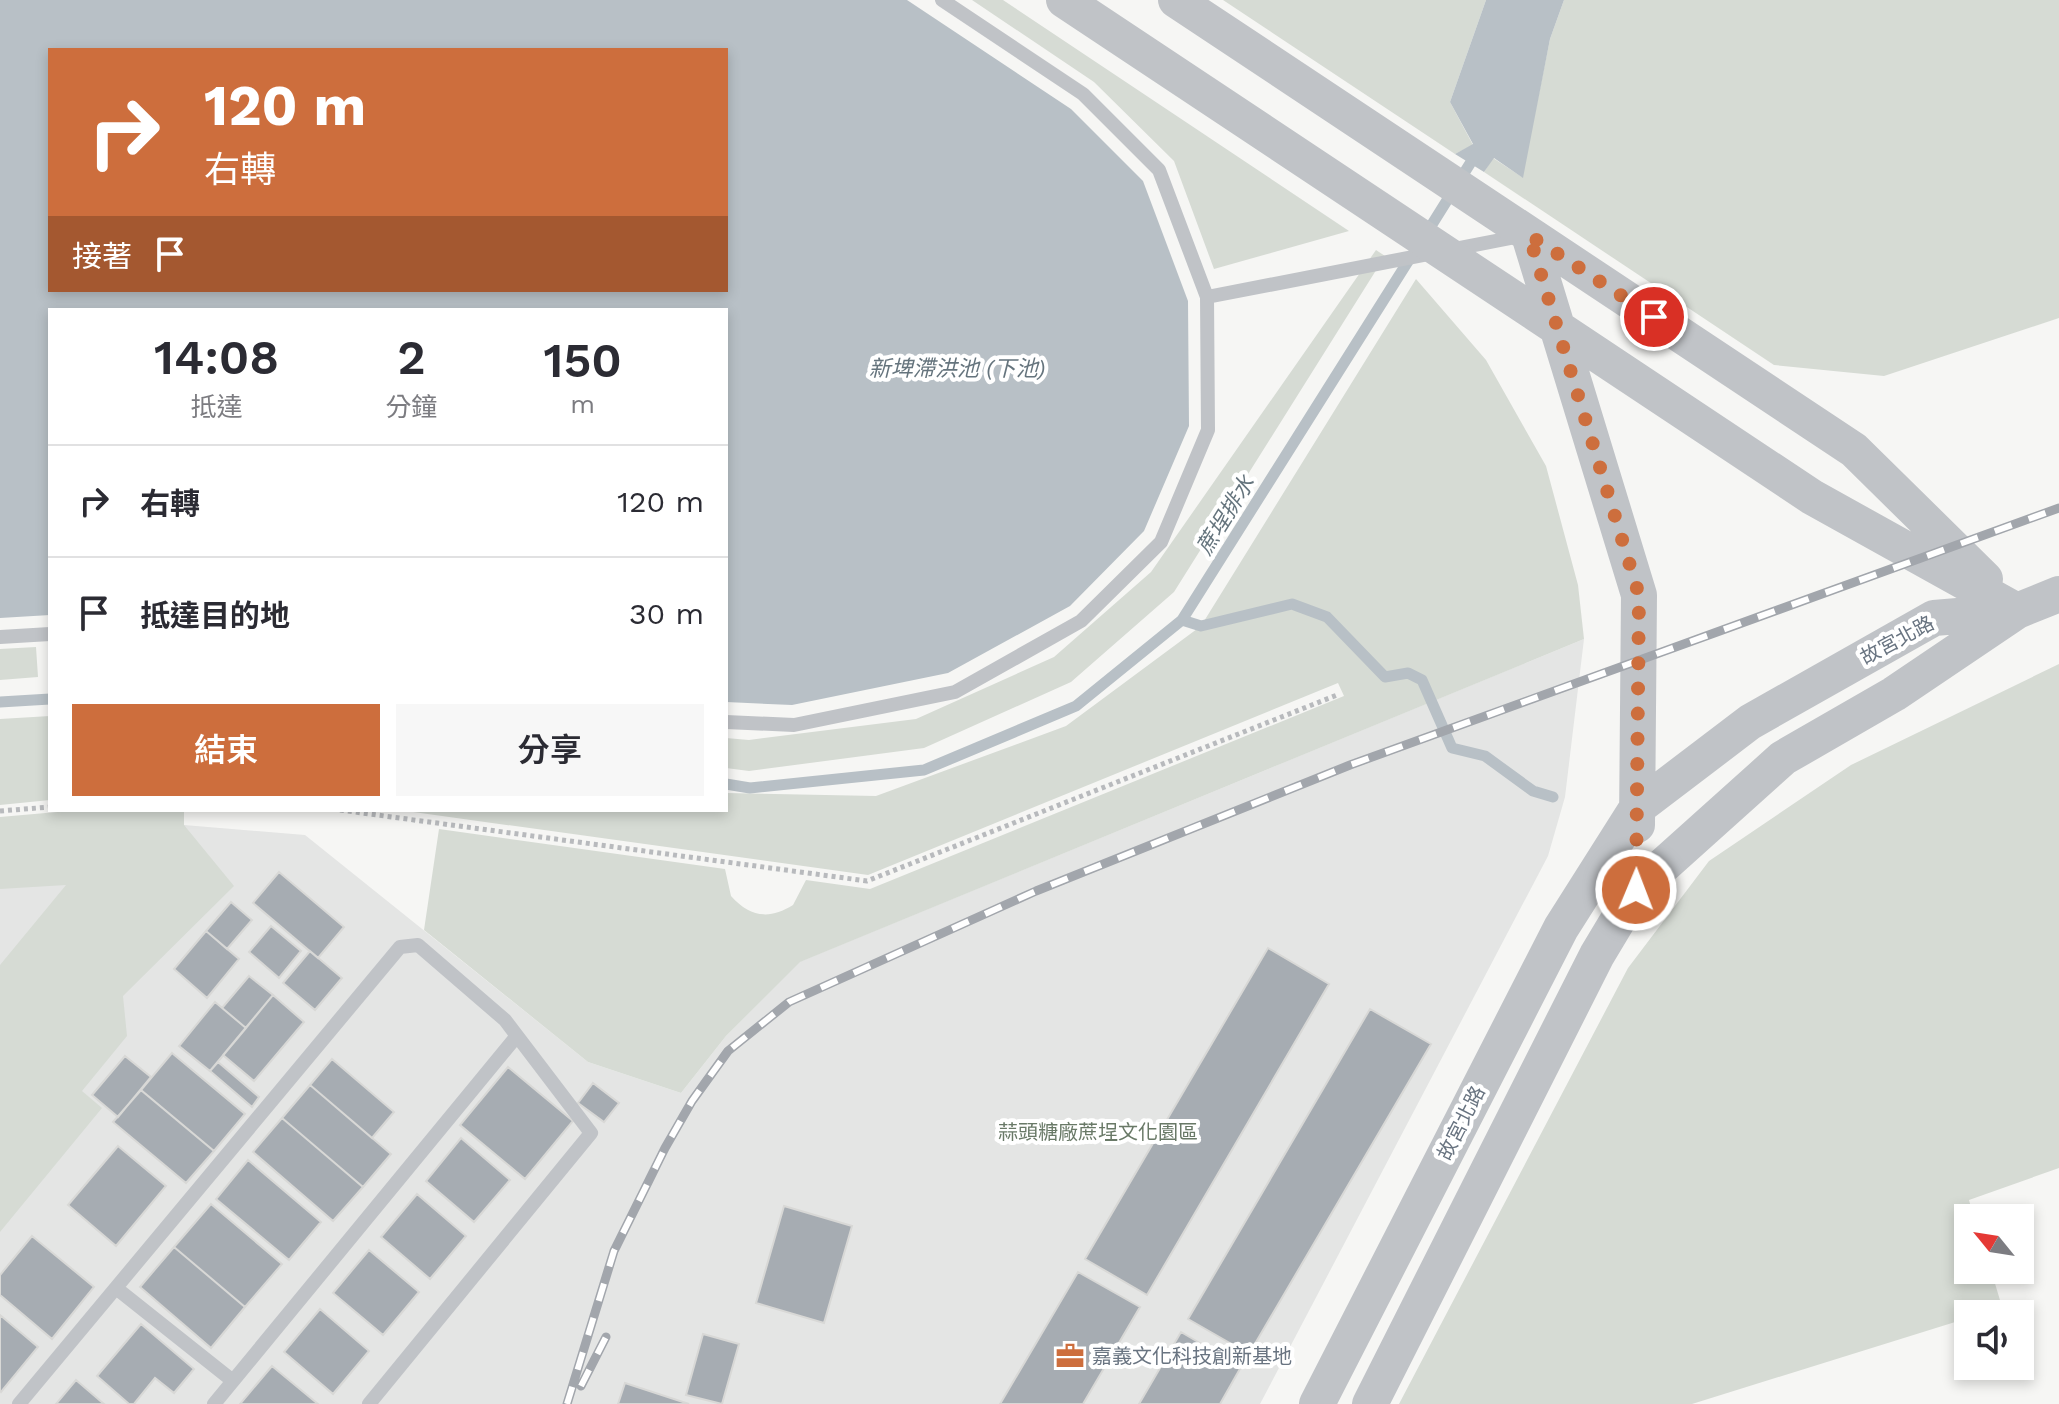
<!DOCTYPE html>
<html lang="zh-TW">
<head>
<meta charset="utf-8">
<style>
  body { margin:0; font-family:"Work Sans","Noto Sans TC",sans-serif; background:#f7f7f7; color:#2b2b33; height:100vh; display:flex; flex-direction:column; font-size:30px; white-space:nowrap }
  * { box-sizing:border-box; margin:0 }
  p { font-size:26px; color:#7c7c81 }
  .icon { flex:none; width:44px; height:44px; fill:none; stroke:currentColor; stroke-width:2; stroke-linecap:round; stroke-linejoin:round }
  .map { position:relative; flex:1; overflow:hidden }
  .sheet { position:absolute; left:48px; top:308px; width:680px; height:504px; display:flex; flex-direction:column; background:#fff; border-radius:0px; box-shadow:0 4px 12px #0003 }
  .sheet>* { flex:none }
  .guide { position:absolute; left:48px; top:48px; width:680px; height:244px; border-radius:0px; box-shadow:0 4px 12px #0003; background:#cd6e3d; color:#fff; overflow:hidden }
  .needle { width:52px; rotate:300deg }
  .fabs { position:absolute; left:1954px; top:1204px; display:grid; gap:16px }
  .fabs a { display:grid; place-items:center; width:80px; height:80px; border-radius:0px; background:#fff; box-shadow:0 4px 12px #0003; font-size:40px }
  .pin { position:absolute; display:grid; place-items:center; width:68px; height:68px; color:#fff; margin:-34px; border:4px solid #fff; border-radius:50%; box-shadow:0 2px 8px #0007 }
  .me { position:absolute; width:88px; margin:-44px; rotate:1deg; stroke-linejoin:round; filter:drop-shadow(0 0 6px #0008) }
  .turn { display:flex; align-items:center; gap:28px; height:168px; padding:0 24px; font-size:36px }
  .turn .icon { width:104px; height:104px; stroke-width:2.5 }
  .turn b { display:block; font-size:56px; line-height:68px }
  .then { display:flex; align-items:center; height:76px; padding:0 24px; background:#0003; gap:16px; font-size:30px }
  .eta { display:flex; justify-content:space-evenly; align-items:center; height:136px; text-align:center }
  .eta b { font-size:48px; font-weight:600; line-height:56px }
  .button { display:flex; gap:16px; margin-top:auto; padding:16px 24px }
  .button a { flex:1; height:92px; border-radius:0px; background:#cd6e3d; color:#fff; font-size:32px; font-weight:600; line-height:92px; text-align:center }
  .button a+a { background:#f7f7f7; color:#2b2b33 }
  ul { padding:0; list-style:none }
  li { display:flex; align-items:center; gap:24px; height:112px; padding:0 24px; border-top:2px solid #e1e1e2 }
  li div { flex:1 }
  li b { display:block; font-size:30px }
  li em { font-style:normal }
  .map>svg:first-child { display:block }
</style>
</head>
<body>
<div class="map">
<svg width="2059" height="1404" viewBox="0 0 2059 1404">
  <rect width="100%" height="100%" fill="#f6f6f4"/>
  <!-- built -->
  <path fill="#e4e5e4" d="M1584,639L1565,797L1548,856L1260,1404H0V841L184,825L305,835L588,1062L681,1093L726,1036L799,962Z"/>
  <!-- green -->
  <path fill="#d6dbd4" d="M972,0H1003L1349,231L1214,269L1174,161L1094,82Z
    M1223,0H1486L1450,102L1473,145L1455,154Z
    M1564,0H2059V318L1884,376L1774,365L1484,172L1493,158L1522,177L1550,39Z
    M1376,250L1385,256L1174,592L1071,682L924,748L749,771L726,768V738L749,740L916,719L1054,657L1151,572Z
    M1416,279L1486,360L1546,466L1578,585L1584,639L800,962L726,1036L681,1093L588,1062L424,930L439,829L725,869L731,896C750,917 769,920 793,905L806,880L870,889L1344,696L1338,683L868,875L399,810H726V793L876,796L1066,726L1201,626Z
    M36,647L38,677L0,680V649Z
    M2059,664V1168L1969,1200L1974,1218H1968V1270H1991L2002,1307L1968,1314V1318L1692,1404H1399L1628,968L1709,861L1851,765Z
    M50,716V800L0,805V719Z
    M80,810H184V825L234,886L123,996L127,1036L82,1091L102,1108L0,1232V965L66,885L0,889V817Z"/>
  <!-- water -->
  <path fill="#b8c0c6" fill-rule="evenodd" d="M0,0H907L1071,109L1143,181L1188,301L1189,426L1144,531L1070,606L948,673L792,705L726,702V310H50V615L0,618ZM50,50H726V290H50Z
    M1486,0H1564L1550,39L1523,178L1494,158L1484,172L1455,154L1473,144L1450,102Z"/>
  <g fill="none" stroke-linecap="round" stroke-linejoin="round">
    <!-- stream -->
    <path stroke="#b8c0c6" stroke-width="11" d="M1426,234L1476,154
      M1182,620L1201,626L1292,604L1327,617L1385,677L1408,673L1422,680L1452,748L1485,756L1533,791L1553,797
      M0,702L50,699
      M726,784L750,788L924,770L1076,706L1182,620L1412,255"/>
  </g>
  <!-- building -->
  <path fill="#a6acb2" stroke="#d8d8d6" stroke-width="2" d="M279,872L344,927L318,958L253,903Z
    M231,902L252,920L227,949L206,931Z
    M271,926L301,951L279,978L249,952Z
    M206,931L239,959L207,998L174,969Z
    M1268,948L1329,984L1147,1295L1085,1259Z
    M310,951L342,978L315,1010L283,983Z
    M249,976L273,995L246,1028L222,1008Z
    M273,995L304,1022L254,1081L223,1055Z
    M215,1002L246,1028L210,1071L179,1046Z
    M1370,1009L1431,1044L1249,1354L1188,1319Z
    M172,1053L245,1114L214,1151L141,1090Z
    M125,1056L151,1077L118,1117L92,1095Z
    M332,1059L394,1112L372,1138L310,1085Z
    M218,1062L259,1097L252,1107L210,1071Z
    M508,1067L573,1121L525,1179L460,1125Z
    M593,1083L619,1103L604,1122L578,1103Z
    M310,1085L391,1154L363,1187L282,1118Z
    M141,1090L214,1151L186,1183L113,1122Z
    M282,1118L363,1187L333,1221L253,1152Z
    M461,1138L510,1180L474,1222L426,1181Z
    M118,1146L166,1186L116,1246L68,1205Z
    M248,1160L321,1222L289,1260L216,1199Z
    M417,1194L466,1236L430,1279L381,1237Z
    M211,1204L282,1264L245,1307L174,1247Z
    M784,1206L852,1226L824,1323L756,1303Z
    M32,1236L94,1287L52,1339L0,1295V1275Z
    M174,1247L245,1307L211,1348L140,1287Z
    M369,1250L419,1292L383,1335L333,1293Z
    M1078,1272L1140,1307L1083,1404H1000Z
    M320,1309L369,1351L333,1394L284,1352Z
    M0,1315L38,1347L1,1392L0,1391Z
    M141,1324L194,1369L174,1393L155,1378L134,1404H129L97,1376Z
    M1181,1332L1241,1367L1220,1404H1139Z
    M703,1334L739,1344L722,1404L686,1395Z
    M272,1366L318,1404H240Z
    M76,1380L104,1404H56Z
    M625,1383L689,1404H618Z"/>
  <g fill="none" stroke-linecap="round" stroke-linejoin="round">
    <!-- path -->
    <path stroke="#b8babd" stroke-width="5" stroke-dasharray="4 4" stroke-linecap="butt" d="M340,810L867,881L1337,695
      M0,811L50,807"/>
    <!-- service -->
    <path stroke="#c0c3c7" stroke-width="14" d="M1207,297L1521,236
      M0,637L50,634
      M726,722L794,725L955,692L1081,621L1161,542L1208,430L1207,297L1159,170L1083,94L942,0
      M116,1288L233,1381
      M19,1404L400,947L418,945L505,1020L591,1133L369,1404
      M214,1404L516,1037"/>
    <!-- tertiary -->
    <path stroke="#c0c3c7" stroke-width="36" d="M1064,0L1812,497L2017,611
      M1176,0L1854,450L1985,579
      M1529,235L1639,595L1637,825
      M1317,1404L1561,928L1637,808L1750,722L1934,618L2017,611
      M1370,1404L1597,955L1636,890L1783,758L1894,694L2017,611L2059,594"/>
    <defs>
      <path id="rail" d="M581,1386L606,1337
        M567,1404L614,1251L665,1148L692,1101L728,1051L789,1002L1036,891L1350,765L2059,508"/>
    </defs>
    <!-- rail casing -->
    <use href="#rail" stroke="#a2a6ac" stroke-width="9"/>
    <!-- rail -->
    <use href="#rail" stroke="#fff" stroke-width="6" stroke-dasharray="18" stroke-linecap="butt"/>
  </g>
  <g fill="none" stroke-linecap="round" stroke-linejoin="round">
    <!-- route -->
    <path stroke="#cd6e3d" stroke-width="14" stroke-dasharray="0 25.2" d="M1636,890L1639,595L1529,235L1654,317"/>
  </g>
  <!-- icons -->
  <defs>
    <symbol id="office-bare" viewBox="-9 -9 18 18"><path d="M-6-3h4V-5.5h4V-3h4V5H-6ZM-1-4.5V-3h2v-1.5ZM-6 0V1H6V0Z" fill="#cd6e3d" stroke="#fff" stroke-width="2.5" paint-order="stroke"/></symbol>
  </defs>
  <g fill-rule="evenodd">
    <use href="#office-bare" x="1050" y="1336" width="40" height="40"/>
  </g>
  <g text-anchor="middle" stroke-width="8" stroke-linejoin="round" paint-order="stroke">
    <!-- street labels -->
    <g font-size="20" fill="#697481" stroke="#fff">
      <text transform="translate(1897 640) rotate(-28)" y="7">故宮北路</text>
      <text transform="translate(1461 1123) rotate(-63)" y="7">故宮北路</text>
    </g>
    <!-- park labels -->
    <g font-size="20" fill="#697967" stroke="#fff">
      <text x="1098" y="1139">蒜頭糖廠蔗埕文化園區</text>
    </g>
    <!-- poi labels -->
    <g font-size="20" fill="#697481" stroke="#fff" text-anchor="start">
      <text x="1092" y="1363">嘉義文化科技創新基地</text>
    </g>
    <!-- water labels -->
    <g font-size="22" font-style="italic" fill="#65747d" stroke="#fff">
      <text x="957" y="376">新埤滯洪池 (下池)</text>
      <text transform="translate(1225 515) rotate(-58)" y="8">蔗埕排水</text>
    </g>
  </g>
</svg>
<div class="fabs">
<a><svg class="needle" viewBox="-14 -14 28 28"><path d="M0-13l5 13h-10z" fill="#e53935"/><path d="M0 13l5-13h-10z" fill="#7c7c81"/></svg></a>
<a><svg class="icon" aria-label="sound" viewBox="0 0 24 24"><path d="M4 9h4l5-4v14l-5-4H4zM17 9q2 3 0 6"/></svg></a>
</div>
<div class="pin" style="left:1654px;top:317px;background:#d93025"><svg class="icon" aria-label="arrive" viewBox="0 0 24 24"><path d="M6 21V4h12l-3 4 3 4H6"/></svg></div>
<svg class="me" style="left:1636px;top:890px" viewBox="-20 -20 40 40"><circle r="17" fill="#cd6e3d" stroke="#fff" stroke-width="3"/><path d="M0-11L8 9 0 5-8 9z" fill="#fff"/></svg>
<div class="guide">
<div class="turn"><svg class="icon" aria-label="right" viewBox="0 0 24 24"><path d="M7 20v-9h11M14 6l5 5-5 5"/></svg><div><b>120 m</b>右轉</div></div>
<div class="then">接著<svg class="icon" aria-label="arrive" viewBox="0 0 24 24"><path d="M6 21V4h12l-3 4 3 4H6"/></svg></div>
</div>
<section class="sheet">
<div class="eta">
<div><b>14:08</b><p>抵達</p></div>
<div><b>2</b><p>分鐘</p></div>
<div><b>150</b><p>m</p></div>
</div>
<ul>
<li><svg class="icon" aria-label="right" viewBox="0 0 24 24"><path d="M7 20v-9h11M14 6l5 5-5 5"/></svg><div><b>右轉</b></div><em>120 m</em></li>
<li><svg class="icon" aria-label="arrive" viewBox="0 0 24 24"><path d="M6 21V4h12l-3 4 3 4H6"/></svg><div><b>抵達目的地</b></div><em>30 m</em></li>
</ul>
<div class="button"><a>結束</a><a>分享</a></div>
</section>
</div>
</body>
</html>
